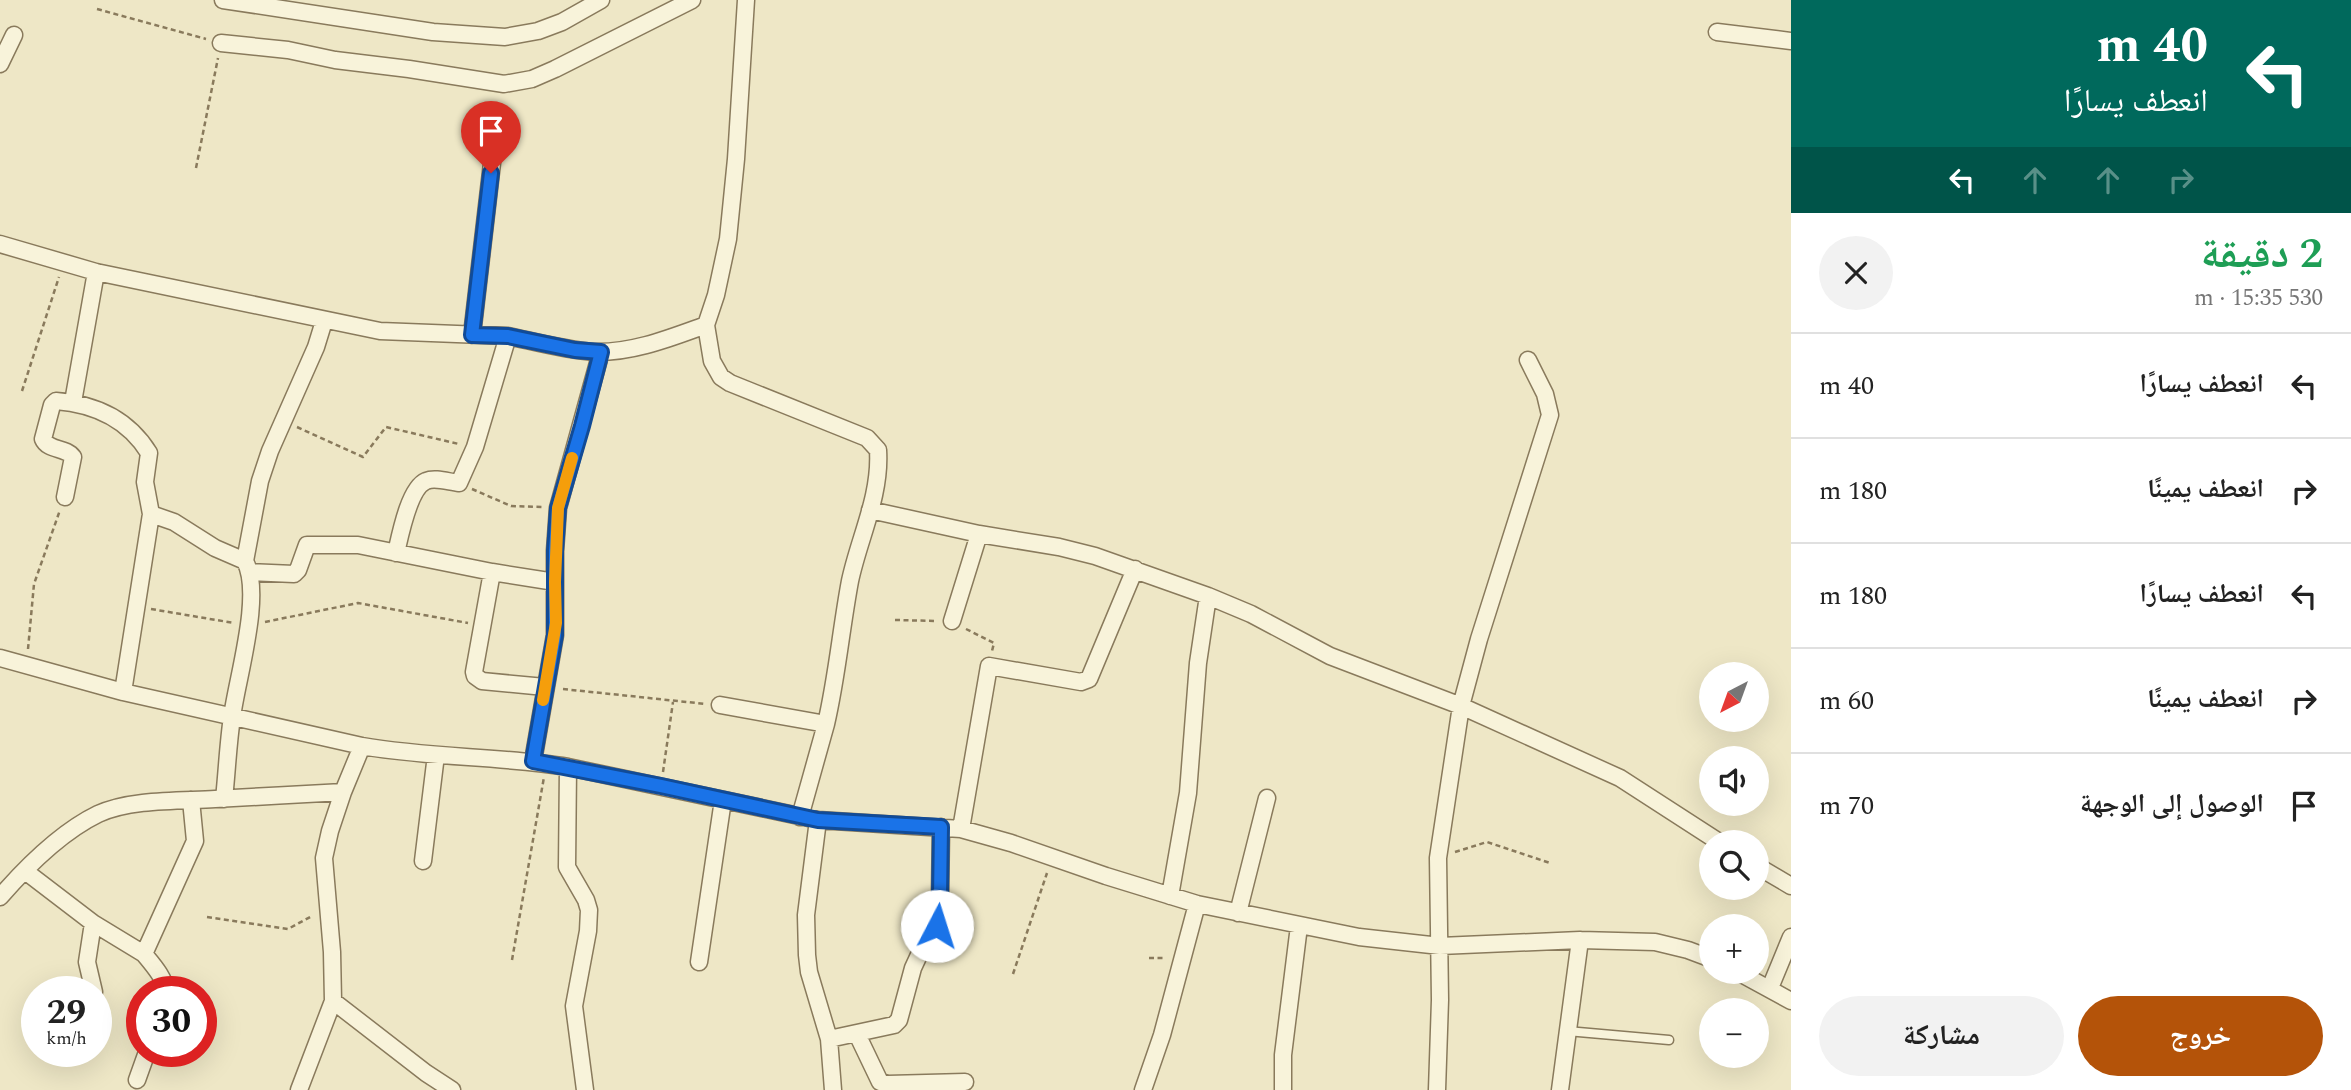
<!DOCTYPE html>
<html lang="ar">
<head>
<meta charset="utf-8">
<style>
  body { margin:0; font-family:Spectral,"Noto Naskh Arabic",serif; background:#f2f2f2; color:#222; direction:rtl; height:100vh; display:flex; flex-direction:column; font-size:26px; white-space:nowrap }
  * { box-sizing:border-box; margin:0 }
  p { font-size:23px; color:#767676 }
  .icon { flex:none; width:38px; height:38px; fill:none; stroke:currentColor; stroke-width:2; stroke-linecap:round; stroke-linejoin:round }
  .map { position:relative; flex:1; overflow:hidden; direction:ltr }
  .side { display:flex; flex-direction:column; background:#fff; width:560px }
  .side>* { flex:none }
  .banner { background:#00695c; color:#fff; overflow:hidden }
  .needle { width:46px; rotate:221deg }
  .controls { position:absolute; left:1699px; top:662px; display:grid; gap:14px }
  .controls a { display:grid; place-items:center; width:70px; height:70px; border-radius:50%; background:#fff; box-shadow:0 7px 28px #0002; font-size:35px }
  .speed { position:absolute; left:21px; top:976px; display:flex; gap:14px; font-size:35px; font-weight:700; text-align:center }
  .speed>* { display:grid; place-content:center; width:91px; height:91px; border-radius:50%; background:#fff; box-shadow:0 7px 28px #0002; line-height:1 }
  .speed small { font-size:18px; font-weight:400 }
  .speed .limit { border:10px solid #d22; background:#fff; color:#111 }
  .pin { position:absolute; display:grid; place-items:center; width:60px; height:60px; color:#fff; margin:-72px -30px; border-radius:50% 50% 50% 0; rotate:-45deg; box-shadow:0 0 7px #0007 }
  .pin .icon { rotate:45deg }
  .me { position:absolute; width:77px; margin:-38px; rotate:5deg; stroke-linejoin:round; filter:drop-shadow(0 0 5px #0008) }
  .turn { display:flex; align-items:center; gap:24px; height:147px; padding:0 28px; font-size:32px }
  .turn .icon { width:91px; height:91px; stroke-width:2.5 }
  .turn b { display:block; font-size:49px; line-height:60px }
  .lanes { display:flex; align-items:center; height:66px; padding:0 28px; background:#0003; justify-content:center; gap:35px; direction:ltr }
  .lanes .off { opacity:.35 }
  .round { display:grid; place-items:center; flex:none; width:74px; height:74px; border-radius:37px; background:#f2f2f2 }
  .headline { display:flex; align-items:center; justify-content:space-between; height:119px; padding:0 28px }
  h1 { font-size:42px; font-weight:700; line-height:52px; color:#1e9e55 }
  .primary-button { display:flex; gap:14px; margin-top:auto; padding:14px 28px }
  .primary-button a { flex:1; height:80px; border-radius:42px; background:#b45309; color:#fff; font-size:28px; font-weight:700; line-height:80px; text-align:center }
  .primary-button a+a { background:#f2f2f2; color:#222 }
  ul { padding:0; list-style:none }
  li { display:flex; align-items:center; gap:21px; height:105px; padding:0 28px; border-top:2px solid #e0e0e0 }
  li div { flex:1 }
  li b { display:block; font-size:26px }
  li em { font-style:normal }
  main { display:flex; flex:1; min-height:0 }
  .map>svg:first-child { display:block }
</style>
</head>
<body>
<main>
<section class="side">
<div class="banner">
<div class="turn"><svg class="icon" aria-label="left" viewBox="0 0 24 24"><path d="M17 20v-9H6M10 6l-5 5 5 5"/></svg><div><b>40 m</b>انعطف يسارًا</div></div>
<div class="lanes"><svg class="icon" aria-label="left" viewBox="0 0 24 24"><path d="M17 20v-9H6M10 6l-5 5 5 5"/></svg><svg class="icon off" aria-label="ahead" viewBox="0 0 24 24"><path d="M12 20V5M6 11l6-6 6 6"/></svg><svg class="icon off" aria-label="ahead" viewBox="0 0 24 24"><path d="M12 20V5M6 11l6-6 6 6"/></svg><svg class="icon off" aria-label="right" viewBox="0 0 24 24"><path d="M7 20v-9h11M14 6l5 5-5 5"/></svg></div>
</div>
<div class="headline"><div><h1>2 دقيقة</h1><p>530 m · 15:35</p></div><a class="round"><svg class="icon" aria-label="close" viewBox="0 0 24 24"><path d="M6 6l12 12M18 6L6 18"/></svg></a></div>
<ul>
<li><svg class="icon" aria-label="left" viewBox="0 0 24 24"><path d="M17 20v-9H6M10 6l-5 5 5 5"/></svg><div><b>انعطف يسارًا</b></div><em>40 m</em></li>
<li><svg class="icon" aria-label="right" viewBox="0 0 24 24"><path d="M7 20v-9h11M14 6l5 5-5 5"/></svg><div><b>انعطف يمينًا</b></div><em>180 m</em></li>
<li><svg class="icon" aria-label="left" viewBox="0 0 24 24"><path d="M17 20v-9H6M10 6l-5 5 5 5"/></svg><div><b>انعطف يسارًا</b></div><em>180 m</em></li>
<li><svg class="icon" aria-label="right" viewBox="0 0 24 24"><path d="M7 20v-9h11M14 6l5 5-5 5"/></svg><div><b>انعطف يمينًا</b></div><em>60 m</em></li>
<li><svg class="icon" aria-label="arrive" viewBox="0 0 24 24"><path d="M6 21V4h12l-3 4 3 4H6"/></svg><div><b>الوصول إلى الوجهة</b></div><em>70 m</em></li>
</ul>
<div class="primary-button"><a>خروج</a><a>مشاركة</a></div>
</section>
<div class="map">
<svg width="1791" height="1090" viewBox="0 0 1791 1090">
  <rect width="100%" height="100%" fill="#eee7c6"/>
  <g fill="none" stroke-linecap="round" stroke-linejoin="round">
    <defs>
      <path id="service" d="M1567,1031L1669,1040"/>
      <path id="minor" d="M223,0L433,32L505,37L538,31L562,22L601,0
        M746,0L736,159L728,239L716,295L706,325L712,361L721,377L730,383L867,438L878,450C881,496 859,538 850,581C841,629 837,677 826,724
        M1717,32L1791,41
        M221,43L288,50L335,60L409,69L504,84L532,79L555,69L692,0
        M0,64L14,35
        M0,244L96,272L380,331L508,336L475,447L459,483C449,482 435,477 426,481C409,488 400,536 396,553
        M472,335L494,146
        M508,336C536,342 565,350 594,352C633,353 670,338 706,325
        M73,402L96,272
        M65,497L73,457C66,447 48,451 43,439L52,405L56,401C95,404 128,419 149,453L145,482L151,514
        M870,510L979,534L1059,547L1095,556L1208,596L1251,614L1330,656L1461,706L1620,778L1719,842
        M251,572L294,574L298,570L307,545H358L492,572L555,582
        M492,572L474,672L475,676L482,681L545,687
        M952,621L979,534
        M0,658L123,692L362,746C430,758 500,756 568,767L818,820L961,829L1011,843L1106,876L1197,904L1359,937L1440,946L1580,940L1655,942L1688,950L1712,959
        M123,692L151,514L174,522L215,548L245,561
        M720,705L826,724L800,817
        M533,761L555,635V551L558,508L601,352
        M568,767L567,867L586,900L589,910L588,931L574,1006L585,1090
        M343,792L362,746
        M224,799C227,771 228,744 232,717C237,678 263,595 245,561L260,481L270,451L316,347L324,321
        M818,820L806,915L807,955L809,972L829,1039L833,1090
        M961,829L989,666L1081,682L1089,679L1135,569
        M423,861L436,755
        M1757,866L1791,886
        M25,871L93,923L87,962L94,992
        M1170,896L1188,793L1198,663L1208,596
        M0,897C27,866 61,832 98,814C130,799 180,801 215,799C258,797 300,794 343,792L330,831L324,858L332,952L333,1001L299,1090
        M1238,913L1267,798
        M93,923L144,954
        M699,962L723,800
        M1736,971L1791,1001
        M1770,988L1791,937
        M166,992C165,978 153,965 144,954L195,841L191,800
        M333,1001L426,1073L452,1090
        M857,1034L880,1082L888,1084L965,1082
        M829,1039L894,1025L899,1020L913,968L919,955L934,936L937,927L940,897L941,827
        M137,1080L147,1052
        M1143,1090L1162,1035L1197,904
        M1283,1090V1055L1299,926
        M1437,1090L1440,1000L1438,858L1461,706L1479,639L1550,415L1545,394L1528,360
        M1560,1090L1580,940"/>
    </defs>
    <!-- service casing -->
    <use href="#service" stroke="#897a5c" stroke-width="11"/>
    <!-- minor casing -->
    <use href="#minor" stroke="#897a5c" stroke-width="19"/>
    <!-- path -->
    <path stroke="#897a5c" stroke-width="2.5" stroke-dasharray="5 3.5" stroke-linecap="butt" d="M97,9L206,39
      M196,168L218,58
      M22,391L59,277
      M297,427L363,457L386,427L459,444
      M472,489L511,506L542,507
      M151,609L234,623
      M895,620L937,621
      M265,622L358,603L468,623
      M966,629L994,643L992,651
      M28,649L34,584L60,510
      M563,689L706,704
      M663,772L673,702
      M1455,852L1487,842L1550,863
      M207,917L288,929L312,916
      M1149,958H1166
      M512,960L544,777
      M1013,974L1047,873"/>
    <!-- service -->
    <use href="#service" stroke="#f8f3da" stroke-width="8"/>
    <!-- minor -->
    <use href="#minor" stroke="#f8f3da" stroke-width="16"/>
  </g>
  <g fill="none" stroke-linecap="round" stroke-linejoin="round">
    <defs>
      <path id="route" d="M491,173L472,335L508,336L575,350L601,352L582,426L558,508L555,551V635L533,761L661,786L818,820L941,827L940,897L937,926"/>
    </defs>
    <!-- route casing -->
    <use href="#route" stroke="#114b97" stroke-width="18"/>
    <!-- route -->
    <use href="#route" stroke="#1a73e8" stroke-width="12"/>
    <!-- slow -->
    <path stroke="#f59e0b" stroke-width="12" d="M543,700L556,623L555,582L558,508L572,458"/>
  </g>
</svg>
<div class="controls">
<a><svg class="needle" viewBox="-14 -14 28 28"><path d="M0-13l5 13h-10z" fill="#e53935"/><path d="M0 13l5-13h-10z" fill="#767676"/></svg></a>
<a><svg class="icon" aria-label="sound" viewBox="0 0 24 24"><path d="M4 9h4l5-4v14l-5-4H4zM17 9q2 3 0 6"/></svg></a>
<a><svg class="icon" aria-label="search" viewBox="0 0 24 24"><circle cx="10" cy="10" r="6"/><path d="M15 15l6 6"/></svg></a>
<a>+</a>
<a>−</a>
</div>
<div class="speed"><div>29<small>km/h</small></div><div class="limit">30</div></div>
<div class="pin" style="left:491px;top:173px;background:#d93025"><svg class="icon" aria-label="arrive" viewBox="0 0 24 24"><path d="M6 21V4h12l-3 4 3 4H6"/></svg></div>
<svg class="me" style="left:937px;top:926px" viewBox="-20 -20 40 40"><circle r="19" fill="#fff"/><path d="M0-13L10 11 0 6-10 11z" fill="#1a73e8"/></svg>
</div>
</main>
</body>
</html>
